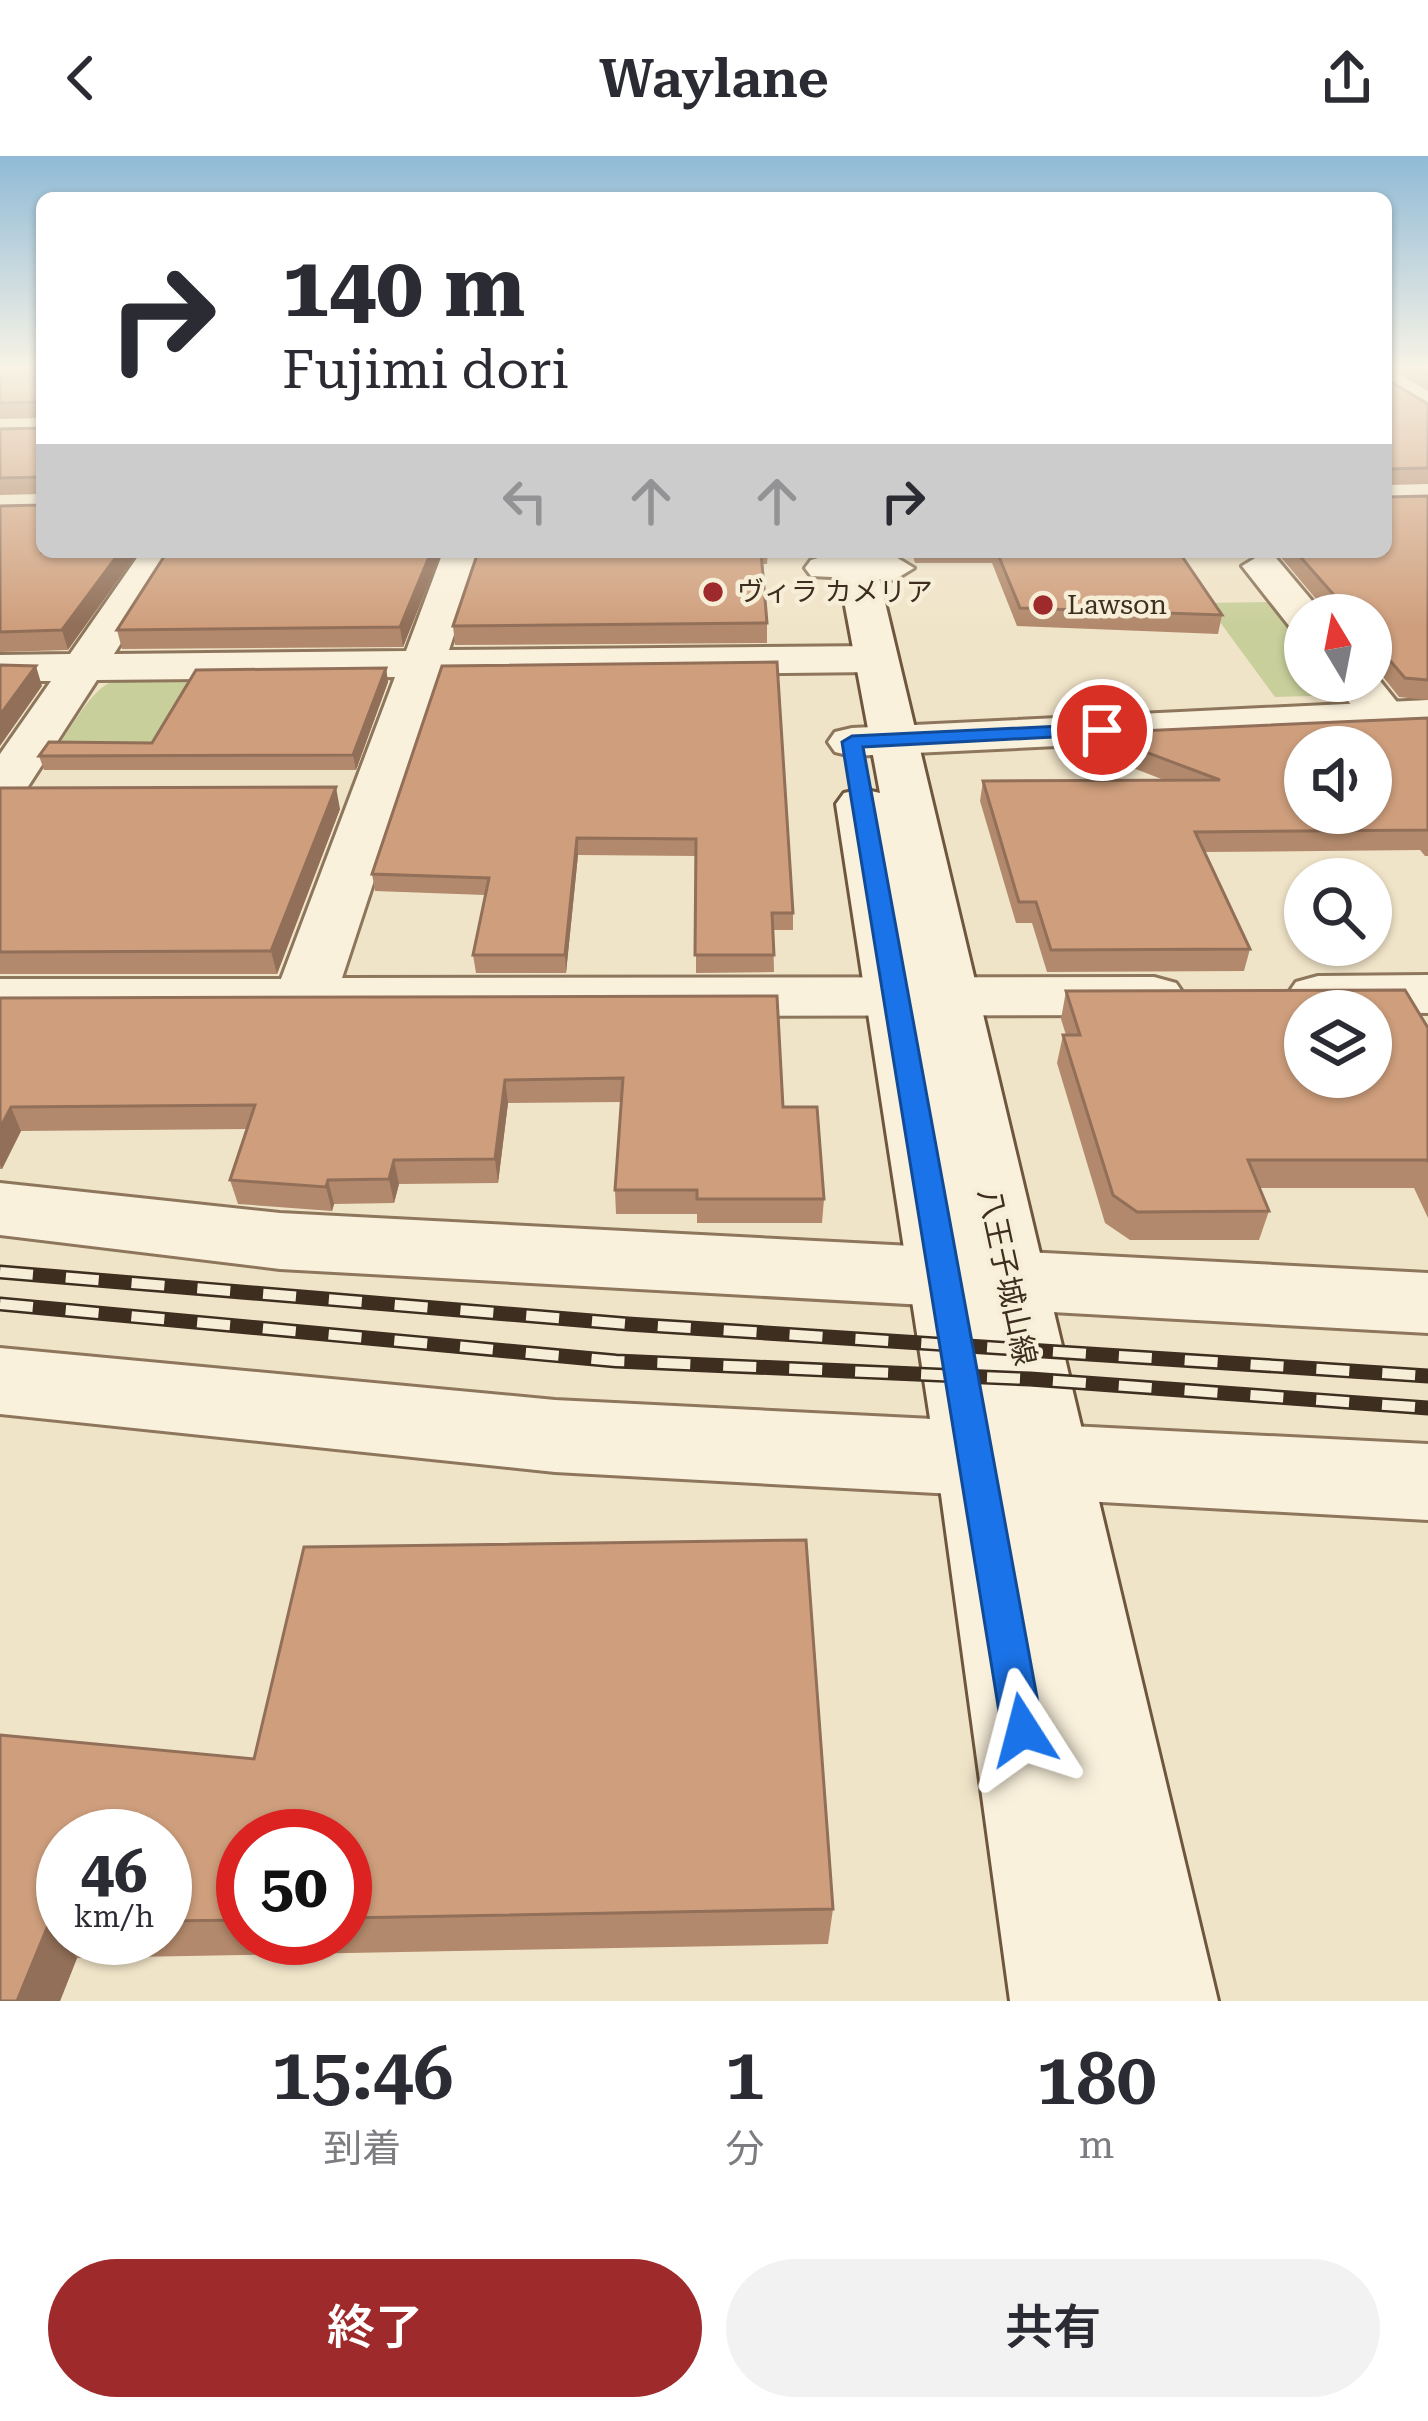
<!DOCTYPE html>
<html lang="ja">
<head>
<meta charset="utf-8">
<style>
  body { margin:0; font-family:"Roboto Serif","Noto Sans JP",serif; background:#f2f2f3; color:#2b2b33; height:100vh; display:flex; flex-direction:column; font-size:45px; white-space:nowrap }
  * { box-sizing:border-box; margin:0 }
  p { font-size:39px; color:#7c7c81 }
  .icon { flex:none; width:66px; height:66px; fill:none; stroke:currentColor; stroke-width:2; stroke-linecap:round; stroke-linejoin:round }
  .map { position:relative; height:1845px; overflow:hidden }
  .drawer { display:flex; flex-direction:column; background:#fff; flex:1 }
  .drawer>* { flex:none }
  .banner { position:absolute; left:36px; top:36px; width:1356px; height:366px; border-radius:18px; box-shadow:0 3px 9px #0004; background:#fff; color:#2b2b33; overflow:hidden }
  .needle { width:78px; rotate:350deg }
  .controls { position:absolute; left:1284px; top:438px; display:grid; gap:24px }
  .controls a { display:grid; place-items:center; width:108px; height:108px; border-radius:50%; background:#fff; box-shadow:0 3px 9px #0004; font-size:60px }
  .speed { position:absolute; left:36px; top:1653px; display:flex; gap:24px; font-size:60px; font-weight:700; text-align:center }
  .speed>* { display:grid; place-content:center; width:156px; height:156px; border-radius:50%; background:#fff; box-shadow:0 3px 9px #0004; line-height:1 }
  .speed small { font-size:30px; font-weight:400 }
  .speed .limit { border:18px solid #d22; background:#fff; color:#111 }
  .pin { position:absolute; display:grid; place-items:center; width:102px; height:102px; color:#fff; margin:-51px; border:6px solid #fff; border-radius:50%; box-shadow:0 3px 12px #0007 }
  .me { position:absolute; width:132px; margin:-66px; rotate:351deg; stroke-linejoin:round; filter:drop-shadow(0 0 9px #0008) }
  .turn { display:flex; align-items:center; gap:42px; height:252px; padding:0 48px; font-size:54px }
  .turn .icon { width:156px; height:156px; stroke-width:2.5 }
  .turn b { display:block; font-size:84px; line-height:102px }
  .lanes { display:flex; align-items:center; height:114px; padding:0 48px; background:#0003; justify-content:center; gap:60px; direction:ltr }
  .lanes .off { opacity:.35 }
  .eta { display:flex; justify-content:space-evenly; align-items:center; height:204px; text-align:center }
  .eta b { font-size:72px; font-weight:600; line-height:84px }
  .action { display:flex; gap:24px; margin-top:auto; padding:24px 48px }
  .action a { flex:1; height:138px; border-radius:72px; background:#9e2a2b; color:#fff; font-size:48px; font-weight:600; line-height:138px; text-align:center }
  .action a+a { background:#f2f2f3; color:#2b2b33 }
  header { display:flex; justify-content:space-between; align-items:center; height:156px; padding:0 48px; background:#fff; font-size:54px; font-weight:600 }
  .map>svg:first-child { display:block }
</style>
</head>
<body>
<header><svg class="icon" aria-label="back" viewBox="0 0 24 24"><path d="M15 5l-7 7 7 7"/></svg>Waylane<svg class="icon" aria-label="share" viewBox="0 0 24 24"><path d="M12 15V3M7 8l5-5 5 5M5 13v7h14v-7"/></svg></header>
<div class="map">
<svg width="1428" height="1845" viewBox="0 0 1428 1845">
  <rect width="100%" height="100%" fill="#f0e4c8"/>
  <!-- green -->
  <path fill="#c9cf9b" d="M1269,446L1305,490V525H1334L1346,539L1275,541L1206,447Z
    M201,519L156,598L52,599C110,513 96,520 201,519Z"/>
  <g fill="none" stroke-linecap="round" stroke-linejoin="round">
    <defs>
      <path id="minor" d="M141,396H179L114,498L406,495L443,396H481L449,494L876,490L892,494L898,503L892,512L876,516L441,521L342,822L1154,821L1176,827L1185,840L1176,853L1154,859L0,861V823H281L395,521L97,524L18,646L0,650V598L51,525H0V499L70,498Z
        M1262,398L1276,402L1324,459H1305V475L1290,471L1242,410Z
        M825,400H894L914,412L894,424L811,420L805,412L811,404Z
        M1372,515L1409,561L1402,571H1368L1333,525H1371Z
        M1428,819V857L1307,855L1296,852L1287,839L1296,826L1318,820Z
        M0,1027L280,1057L1428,1117V1177L280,1113L0,1079Z
        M0,1192L555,1244L1428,1288V1364L555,1316L0,1258Z"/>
      <path id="tertiary" d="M1428,544V572L852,600L835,596L828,586L835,576L852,572Z"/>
      <path id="secondary" d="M835,396H873L1218,1845H1010L936,1302L836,648L844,637L862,633L880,637Z"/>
    </defs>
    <!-- minor casing -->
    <use href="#minor" stroke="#8d765c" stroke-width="6"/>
    <!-- tertiary casing -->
    <use href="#tertiary" stroke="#8d765c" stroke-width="6"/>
    <!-- secondary casing -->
    <use href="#secondary" stroke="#6f573f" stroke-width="6"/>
    <!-- minor -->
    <use href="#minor" fill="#faf1dc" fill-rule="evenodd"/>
    <!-- tertiary -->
    <use href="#tertiary" fill="#faf1dc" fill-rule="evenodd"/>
    <!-- secondary -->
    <use href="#secondary" fill="#faf1dc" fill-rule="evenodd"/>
    <defs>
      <path id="rail" d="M0,1116L628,1168L1428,1220
        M0,1148L616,1205L1030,1223L1428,1252"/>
    </defs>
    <!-- rail casing -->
    <use href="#rail" stroke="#3d2e20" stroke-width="15"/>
    <!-- rail -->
    <use href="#rail" stroke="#f7eed8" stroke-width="10" stroke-dasharray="33" stroke-linecap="butt"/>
  </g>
  <!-- wall -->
  <path fill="#b2896c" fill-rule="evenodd" d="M0,210H42L68,494L0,496V350L40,349V338L0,339V273L41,272V262L0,263Z
    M1386,210H1428V235L1387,211Z
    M1386,223L1428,248V328L1388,329V341L1428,340V544L1399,541L1376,512L1371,513V459H1327V456L1279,399L1271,396H1386Z
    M441,396L403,491L122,493L117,474Z
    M478,396H768L767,408H762L767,467V487L455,489L453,470Z
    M912,396H1179L1222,459L1218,478L1017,470L992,407H915Z
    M777,506L793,757V774H773L774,816L696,817V700L578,699L566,817H476L473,799L485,739L375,735L372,718Z
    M386,512L388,526L356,614H44L39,600L152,587Z
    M1428,561V700H1425L1420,694L1205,696L1250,793L1244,815L1047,816L1032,767H1016L980,645L983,625L1164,624L1092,596L1095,577Z
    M0,632L340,653L277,818H0Z
    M1066,835L1428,872V1062L1414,1032H1260L1269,1055L1259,1084H1130L1105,1067L1057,907L1063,879H1066L1061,863Z
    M777,840L783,951L824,1043L822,1067H697V1058H616L615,1034L621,946L508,947L498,1027L399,1028L394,1047L334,1048L332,1055L238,1048L230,1024L247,973L21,975L2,1013H0V842Z
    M0,1579L833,1753L828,1788L77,1802L60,1845H0ZM63,1680H165V1782H63ZM243,1680H345V1782H243Z"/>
  <!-- shaded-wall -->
  <path fill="#916f58" d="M120,396H138L68,494L62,474Z
    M431,396H441L403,491L400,471Z
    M1381,494L1376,512L1371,513L1374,495Z
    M36,510L42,530L0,590V559Z
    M386,512L388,526L356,614L353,599Z
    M336,631L340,653L277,818L271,795Z
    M577,682L578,699L566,817L565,799Z
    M505,924L508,947L498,1027L495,1003Z
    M11,951L21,975L2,1013L0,1009V972Z
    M394,1004L399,1028L394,1047L389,1023Z
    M328,1024L334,1048L332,1055L326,1031Z
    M49,1767L77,1802L60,1845H17Z"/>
  <!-- building -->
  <path fill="#cf9f7d" stroke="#916f58" stroke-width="3" fill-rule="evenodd" d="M0,210H42V396H120L62,474L0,476V350L40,349V321L0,322V273L41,272V246L0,247Z
    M1414,210H1428V218Z
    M1386,223L1428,248V312L1387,313L1388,341L1428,340V524L1405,522L1381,494L1374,495L1371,491V459H1343L1331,445L1333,438L1296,396H1386Z
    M167,396H431L400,471L117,474Z
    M478,396H761L767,467L453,470Z
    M997,396H1179L1222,459L1020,452Z
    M777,506L793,757H772L774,799H695L696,683L577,682L565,799H473L489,722L372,718L442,510Z
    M0,509L36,510L0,559Z
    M386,512L353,599L39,600L49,586L152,587L196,514Z
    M1428,562V674L1195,676L1250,793L1051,794L1036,746H1019L983,625L1220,624L1095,577ZM1305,591H1371V657H1305Z
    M336,631L271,795L0,796V632Z
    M1405,834L1428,872V1006L1427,1004H1248L1269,1055L1137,1056L1113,1039L1063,879H1080L1066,835ZM1305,855H1371V921H1305Z
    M777,840L783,951H817L824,1043H697V1034H615L623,922L505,924L495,1003L394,1004L389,1023L328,1024L326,1031L230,1024L255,949L11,951L0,972V842Z
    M806,1384L833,1753L345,1762V1680H243V1764L165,1765V1680H63V1767H49L17,1845H0V1579L254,1603L304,1391Z"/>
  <!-- sky -->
  <linearGradient id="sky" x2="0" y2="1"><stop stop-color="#8fbad6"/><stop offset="0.45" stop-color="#f8f3e6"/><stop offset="1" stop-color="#f8f3e6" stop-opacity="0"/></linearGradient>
  <rect width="1428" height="469" fill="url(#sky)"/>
  <!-- route -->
  <path fill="#1a73e8" stroke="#114b97" stroke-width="3" d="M1102,568L1109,570V578L863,591L1043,1574L1037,1588L1023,1594L1008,1588L1002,1574L842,586L852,580Z"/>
  <!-- markers -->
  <g fill="#9e2a2b" stroke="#f7eed8" stroke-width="4.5">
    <circle cx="713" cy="436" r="12"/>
    <circle cx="1043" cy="449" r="12"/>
  </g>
  <g text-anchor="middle" stroke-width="9" stroke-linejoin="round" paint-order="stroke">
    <!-- far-poi labels -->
    <g font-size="27" fill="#3d2e20" stroke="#f7eed8" text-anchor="start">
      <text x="737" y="445">ヴィラ カメリア</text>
      <text x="1067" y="458">Lawson</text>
    </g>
    <!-- street labels -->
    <g font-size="30" fill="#3d2e20" stroke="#f7eed8">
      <text transform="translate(1007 1121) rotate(78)" y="10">八王子城山線</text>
    </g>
  </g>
</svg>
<div class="controls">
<a><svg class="needle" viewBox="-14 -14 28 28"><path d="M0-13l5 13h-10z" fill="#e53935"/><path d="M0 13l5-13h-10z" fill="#7c7c81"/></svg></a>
<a><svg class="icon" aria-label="sound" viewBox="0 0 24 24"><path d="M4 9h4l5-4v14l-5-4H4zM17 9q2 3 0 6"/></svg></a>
<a><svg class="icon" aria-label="search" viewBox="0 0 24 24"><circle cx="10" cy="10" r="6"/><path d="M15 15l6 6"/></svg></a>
<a><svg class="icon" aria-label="layers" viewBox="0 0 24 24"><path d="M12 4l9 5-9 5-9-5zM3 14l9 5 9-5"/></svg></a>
</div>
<div class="speed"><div>46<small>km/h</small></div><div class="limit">50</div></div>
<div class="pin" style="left:1102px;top:574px;background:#d93025"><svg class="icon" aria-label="arrive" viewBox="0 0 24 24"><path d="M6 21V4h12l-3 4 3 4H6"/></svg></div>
<svg class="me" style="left:1023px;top:1574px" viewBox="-20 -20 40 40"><path d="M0-17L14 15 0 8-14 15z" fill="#1a73e8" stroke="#fff" stroke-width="4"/></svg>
<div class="banner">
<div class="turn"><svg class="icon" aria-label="right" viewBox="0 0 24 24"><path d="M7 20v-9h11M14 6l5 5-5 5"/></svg><div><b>140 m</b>Fujimi dori</div></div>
<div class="lanes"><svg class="icon off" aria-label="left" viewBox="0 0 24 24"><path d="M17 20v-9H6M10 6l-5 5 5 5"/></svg><svg class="icon off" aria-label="ahead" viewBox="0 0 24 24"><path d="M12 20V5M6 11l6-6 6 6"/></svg><svg class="icon off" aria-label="ahead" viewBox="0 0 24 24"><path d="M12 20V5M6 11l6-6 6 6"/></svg><svg class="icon" aria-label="right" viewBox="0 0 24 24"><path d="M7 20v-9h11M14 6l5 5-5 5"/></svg></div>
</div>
</div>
<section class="drawer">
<div class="eta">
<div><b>15:46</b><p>到着</p></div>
<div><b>1</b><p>分</p></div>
<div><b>180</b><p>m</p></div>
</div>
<div class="action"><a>終了</a><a>共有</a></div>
</section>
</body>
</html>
